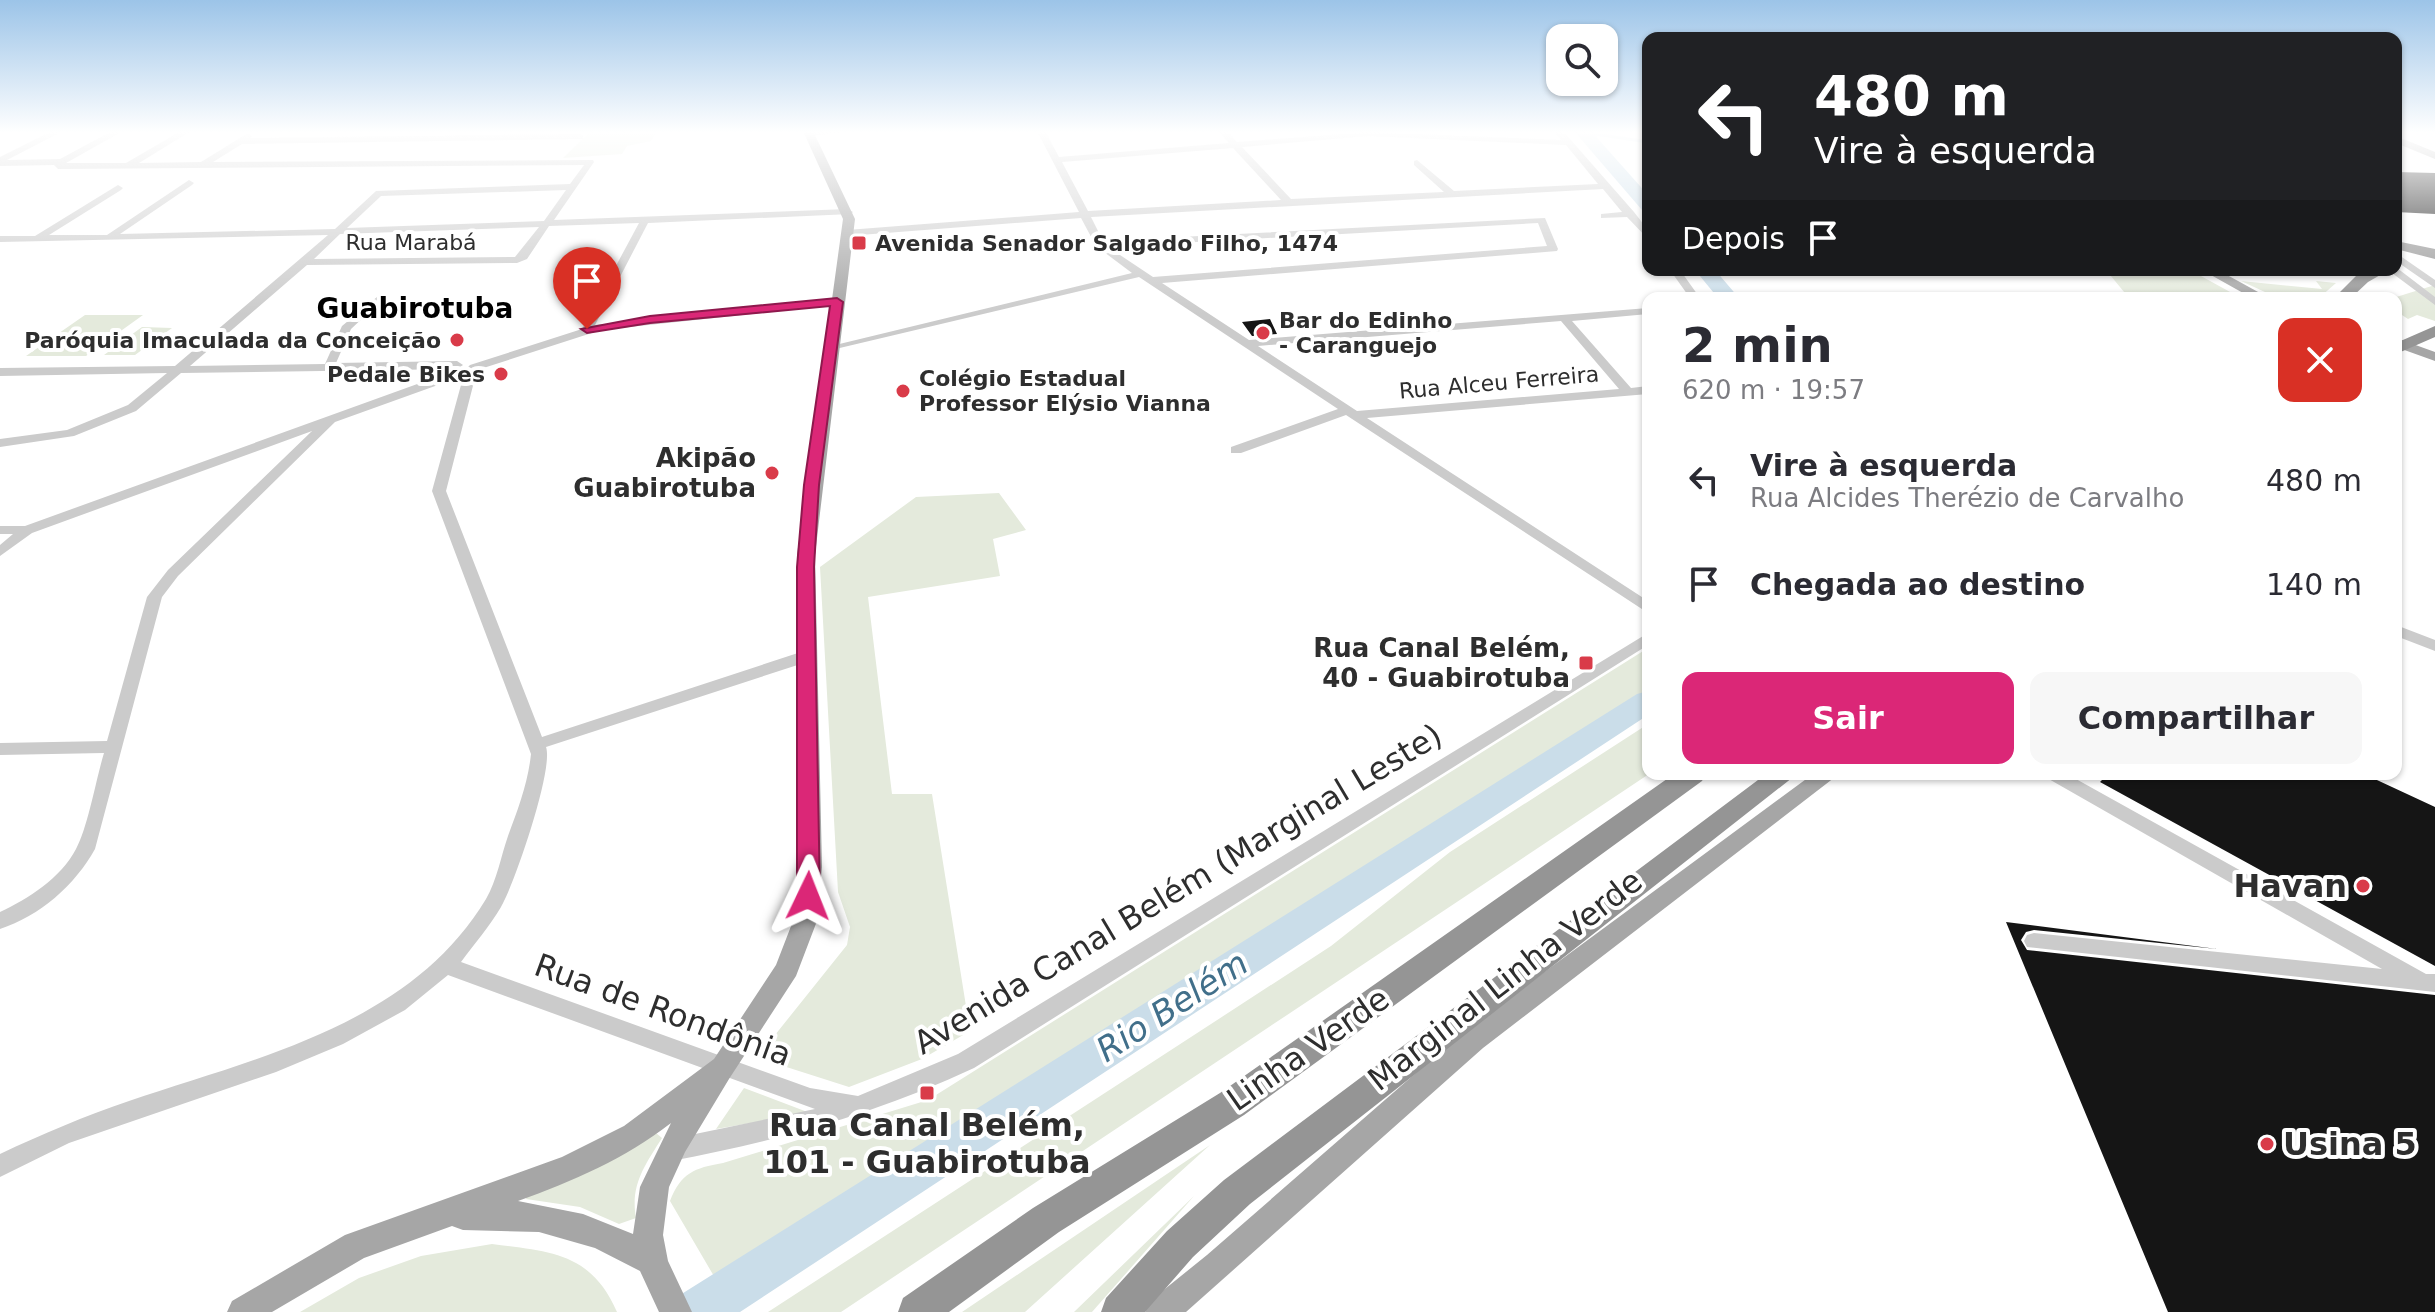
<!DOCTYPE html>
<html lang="pt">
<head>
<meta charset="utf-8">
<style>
  body { margin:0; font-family:"DejaVu Sans",sans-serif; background:#f7f7f7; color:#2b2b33; height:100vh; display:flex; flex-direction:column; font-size:30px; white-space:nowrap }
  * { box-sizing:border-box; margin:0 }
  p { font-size:26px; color:#7c7c81 }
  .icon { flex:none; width:44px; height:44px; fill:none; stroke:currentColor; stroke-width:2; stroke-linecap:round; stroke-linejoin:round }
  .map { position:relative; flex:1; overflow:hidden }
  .details { position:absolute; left:1642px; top:292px; width:760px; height:488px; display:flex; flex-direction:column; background:#fff; border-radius:16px; box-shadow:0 2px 6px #0004 }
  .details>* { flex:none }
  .guide { position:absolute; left:1642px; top:32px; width:760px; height:244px; border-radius:16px; box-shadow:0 2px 6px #0004; background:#202124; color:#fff; overflow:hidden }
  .fabs { position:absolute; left:1546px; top:24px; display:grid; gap:16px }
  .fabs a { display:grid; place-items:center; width:72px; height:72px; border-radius:16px; background:#fff; box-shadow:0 2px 6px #0004; font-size:40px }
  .pin { position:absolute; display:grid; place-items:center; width:68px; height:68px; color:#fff; margin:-82px -34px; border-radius:50% 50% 50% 0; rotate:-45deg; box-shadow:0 0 8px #0007 }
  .pin .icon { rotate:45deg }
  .me { position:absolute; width:88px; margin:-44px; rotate:2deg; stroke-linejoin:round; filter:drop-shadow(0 0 6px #0008) }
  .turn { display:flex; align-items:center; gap:28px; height:168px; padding:0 40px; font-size:36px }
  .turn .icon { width:104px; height:104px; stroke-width:2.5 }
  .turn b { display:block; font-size:56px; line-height:68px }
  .then { display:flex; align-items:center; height:76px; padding:0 40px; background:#0003; gap:16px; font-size:30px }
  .round { display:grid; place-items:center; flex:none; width:84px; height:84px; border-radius:16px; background:#f7f7f7 }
  .summary { display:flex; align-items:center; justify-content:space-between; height:136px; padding:0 40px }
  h1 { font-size:48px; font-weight:800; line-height:60px }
  .button { display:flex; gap:16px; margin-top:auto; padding:16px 40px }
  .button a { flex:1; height:92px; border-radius:16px; background:#db2777; color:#fff; font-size:32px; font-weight:800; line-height:92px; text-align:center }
  .button a+a { background:#f7f7f7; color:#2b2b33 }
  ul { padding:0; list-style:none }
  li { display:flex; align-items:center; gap:24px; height:104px; padding:0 40px }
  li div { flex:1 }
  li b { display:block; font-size:30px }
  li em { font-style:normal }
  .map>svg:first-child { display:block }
</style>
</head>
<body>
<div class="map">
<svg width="2435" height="1312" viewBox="0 0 2435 1312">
  <rect width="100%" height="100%" fill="#fff"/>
  <!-- green -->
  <path fill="#e4eadc" d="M591,131L656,133L651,141L627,146L622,154L563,158Z
    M2106,270H2190L2241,298H2129Z
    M2241,281L2322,289L2316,281L2336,283L2319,298H2278Z
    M2435,285V321L2417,315L2408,319L2396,311V298H2393Z
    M85,315H143L86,356H26Z
    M142,327L172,328L135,355H104Z
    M999,493L1026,530L993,539L1000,576L868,597L892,794H932L970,1031L922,1059L849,1087L777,1064L769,1050L771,1040L847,945L850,927L838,892L820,567L916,497Z
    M1648,648V694L1001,1108L715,1278L670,1201C681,1173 694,1168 723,1163L928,1100Z
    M1648,724L1649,774L841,1312H768L1331,946L1450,852Z
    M744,1088L810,1113L716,1129Z
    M656,1133L662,1138C645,1165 630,1185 636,1218L619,1224L580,1207L526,1199L528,1193Z
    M1210,1145L1025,1312H962Z
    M1194,1196L1092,1312H1074Z
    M492,1244C550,1252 591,1252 617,1312H300L359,1278L421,1256Z"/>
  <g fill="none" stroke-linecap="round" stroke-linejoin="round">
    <!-- stream -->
    <path stroke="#cadde9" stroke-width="3" d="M1582,132L1648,142"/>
    <!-- river -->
    <path fill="#cadde9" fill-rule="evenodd" d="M1574,131H1591L1648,195V211L1642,210Z
      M1695,270H1715L1739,298H1718Z
      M1648,691V715L740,1312H673L680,1295L1637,694Z"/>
  </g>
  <!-- building -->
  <path fill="#151515" d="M2396,172L2435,173V214L2396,212Z
    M1270,319L1277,334L1252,336L1242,322Z
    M2108,774H2364L2435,807V966L2100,782Z
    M2006,922L2217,949L2034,930L2026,932L2021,940L2027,950L2435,995V1312H2168Z"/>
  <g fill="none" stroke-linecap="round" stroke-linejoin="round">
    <!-- minor -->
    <path fill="#cbcbcb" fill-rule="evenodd" d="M52,131H63L7,160L60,159L112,131H123L66,163H126L181,131H191L139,163L201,162L248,133L252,136L250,138L580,134L583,135V139L242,144L213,162L593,160L594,162L554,220L848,209L853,212L851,214L648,223L595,325L837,299L842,302L837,305L601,330L474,371L468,367L470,365L582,329L639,223L549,226L527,259L517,263L307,265L190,366L325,364L342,326L377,297L382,300L351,329L336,363L457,361L463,365L457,369L181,373L136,411L74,436L0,447V439L67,430L128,405L167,373L0,376V368L175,366L328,235L0,242V236H35L118,185L123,188L121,190L49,235H107L189,180L194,183L192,185L120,234L335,229L376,191L570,184L584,165L58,169L54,165L0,166V157ZM566,190L544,221L347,228L381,196ZM539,227L515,257L314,259L340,234Z
      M813,131H853L809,136L805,134Z
      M1037,131H1045L1059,157L1229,143L1218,131H1227L1237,142L1368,132L1561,140L1554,131H1563L1634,212L1648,230V239L1627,217L1601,218V214L1622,212L1603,189L1091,217L1103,241L1545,218L1558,249L1557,251L1162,283L1249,340L1648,308V314L1572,321L1631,388L1648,386V394L1367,418L1648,601V613L1346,415L1241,453H1231V447L1338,409L1139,277L827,351V347L1132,273L1096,246L1081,218L847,236L842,233L847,230L1079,212ZM1368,136L1566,145L1598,184L1454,191L1417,160L1414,161V165L1444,192L1291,199L1242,147ZM1233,148L1281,200L1088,211L1062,162ZM1538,223L1547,246L1153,277L1108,247ZM1561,321L1619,389L1357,411L1258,346Z
      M2396,253L2435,280V288L2396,261Z
      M2397,268L2435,297V305L2388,270Z
      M1670,270H1680L1700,298H1690Z
      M470,370L476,374L446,491L542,737L801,652H813L815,656L813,660L546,747C554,769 514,885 501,907C490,926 474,944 461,962L810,1088L858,1096L958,1054L1648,633V645L974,1068C876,1114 777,1141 671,1161L663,1158L659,1150L663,1142L671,1139L815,1109L448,975L405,1010L343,1044L276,1072L69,1143L0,1177V1154C42,1134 85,1116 129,1101C258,1057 410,1025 486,899C497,880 501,856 508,836C518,809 528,783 531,754L432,491L464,374Z
      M445,374L451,378L449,381L335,422L178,576L162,597L95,849C75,885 40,916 0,929V912C28,899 61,878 76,849C88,827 96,779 104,753L0,755V743L107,741L147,597L168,570L312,431L32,533L0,556V545L13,534H0V526H25Z
      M2396,625L2435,640V651L2396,636Z
      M2044,774H2067L2426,974H2435V992L2027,947L2024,941L2027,935L2034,933L2382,969L2047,778Z"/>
    <!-- major -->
    <path fill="#a6a6a6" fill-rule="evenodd" d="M803,131H813L855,219L815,555L822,867L817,921L796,976L729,1079L685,1152L669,1187L663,1235L668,1261L692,1312H659L640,1271L595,1248L539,1232L463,1230L452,1226L364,1258L272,1312H227L232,1301L345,1235L562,1157L624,1126L714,1059L776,965L793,921L798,867L797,555L843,219ZM671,1123L640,1187L633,1234L583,1214L518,1201C573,1181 625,1159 671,1123Z
      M2396,136L2435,152V159L2396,143Z
      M2202,270H2218L2269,298H2252Z
      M2396,338L2435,352V361L2396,347Z
      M1813,774H1839L1483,1048L1186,1312H1145L1150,1301L1207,1255L1463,1032Z"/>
    <!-- highway -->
    <path fill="#959595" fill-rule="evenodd" d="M2396,241L2435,249V259L2396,249Z
      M2369,270H2389L2368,282L2351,298H2334L2356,276Z
      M2435,326V337L2396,354V343Z
      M1674,774H1706L1702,781L1244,1115L1059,1232L949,1312H898L903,1298L1033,1208L1220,1093Z
      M1766,774H1797L1250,1204L1193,1257L1145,1312H1101L1106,1298L1167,1231L1224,1180Z"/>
  </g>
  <!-- sky -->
  <linearGradient id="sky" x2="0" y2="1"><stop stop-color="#9cc4e8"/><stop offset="0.42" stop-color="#fff"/><stop offset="1" stop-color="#fff" stop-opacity="0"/></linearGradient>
  <rect width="2435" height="315" fill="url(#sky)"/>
  <!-- route -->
  <path fill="#db2777" stroke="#8e194d" stroke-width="2" d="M837,298L843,302L819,485L814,567L820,896L816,902H801L797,896V567L804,485L830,306L650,323L587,333L581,329L650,316Z"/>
  <!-- markers -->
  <g fill="#d93b49" stroke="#fff" stroke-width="3">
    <rect x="851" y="235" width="16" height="16" rx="4"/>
    <circle cx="1263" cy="333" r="8"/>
    <circle cx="457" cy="340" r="8"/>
    <circle cx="501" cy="374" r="8"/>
    <circle cx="903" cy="391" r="8"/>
    <circle cx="772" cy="473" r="8"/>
    <rect x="1578" y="655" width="16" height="16" rx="4"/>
    <circle cx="2363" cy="886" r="8"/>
    <rect x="919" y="1085" width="16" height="16" rx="4"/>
    <circle cx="2267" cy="1144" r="8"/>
  </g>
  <g text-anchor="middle" stroke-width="8" stroke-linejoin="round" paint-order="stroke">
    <!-- far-street labels -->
    <g font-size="22" fill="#2e2e2e" stroke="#fff">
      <text x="411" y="250">Rua Marabá</text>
      <text transform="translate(1499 382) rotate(-5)" y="8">Rua Alceu Ferreira</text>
    </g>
    <!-- far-poi labels -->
    <g font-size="22" font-weight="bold" fill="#2e2e2e" stroke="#fff" text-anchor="start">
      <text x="875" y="251">Avenida Senador Salgado Filho, 1474</text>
      <text x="1279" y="328">Bar do Edinho<tspan x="1279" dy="25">- Caranguejo</tspan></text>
      <text x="441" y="348" text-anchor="end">Paróquia Imaculada da Conceição</text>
      <text x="485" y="382" text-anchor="end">Pedale Bikes</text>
      <text x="919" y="386">Colégio Estadual<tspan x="919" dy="25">Professor Elýsio Vianna</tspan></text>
    </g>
    <!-- poi labels -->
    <g font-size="26" font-weight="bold" fill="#2e2e2e" stroke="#fff" text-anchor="end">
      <text x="756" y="467">Akipão<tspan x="756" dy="30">Guabirotuba</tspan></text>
      <text x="1570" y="657">Rua Canal Belém,<tspan x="1570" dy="30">40 - Guabirotuba</tspan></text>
    </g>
    <!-- far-district labels -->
    <g font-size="28" font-weight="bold" fill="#000" stroke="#fff">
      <text x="415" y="318">Guabirotuba</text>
    </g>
    <!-- near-poi labels -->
    <g font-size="32" font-weight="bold" fill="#2e2e2e" stroke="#fff" text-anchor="end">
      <text x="2347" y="897">Havan</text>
      <text x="927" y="1136" text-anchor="middle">Rua Canal Belém,<tspan x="927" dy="37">101 - Guabirotuba</tspan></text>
      <text x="2283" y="1155" text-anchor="start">Usina 5</text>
    </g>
    <!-- near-street labels -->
    <g font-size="32" fill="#2e2e2e" stroke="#fff">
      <text transform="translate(1178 889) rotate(-31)" y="11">Avenida Canal Belém (Marginal Leste)</text>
      <text transform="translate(1505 980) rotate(-38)" y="11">Marginal Linha Verde</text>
      <text transform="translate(663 1010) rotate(20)" y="11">Rua de Rondônia</text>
      <text transform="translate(1308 1049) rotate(-35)" y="11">Linha Verde</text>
    </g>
    <!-- near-water labels -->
    <g font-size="34" font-style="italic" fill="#416f8a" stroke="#fff">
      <text transform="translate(1172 1006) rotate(-33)" y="12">Rio Belém</text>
    </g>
  </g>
</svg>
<div class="fabs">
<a><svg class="icon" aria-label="search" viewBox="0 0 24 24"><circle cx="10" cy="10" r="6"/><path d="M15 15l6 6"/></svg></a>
</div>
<div class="pin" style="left:587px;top:329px;background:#d93025"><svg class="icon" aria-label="arrive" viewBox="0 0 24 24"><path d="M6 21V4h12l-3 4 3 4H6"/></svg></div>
<svg class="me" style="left:808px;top:896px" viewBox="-20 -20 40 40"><path d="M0-17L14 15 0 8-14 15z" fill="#db2777" stroke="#fff" stroke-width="4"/></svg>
<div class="guide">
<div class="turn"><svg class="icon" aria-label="left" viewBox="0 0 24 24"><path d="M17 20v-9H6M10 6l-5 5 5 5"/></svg><div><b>480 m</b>Vire à esquerda</div></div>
<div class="then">Depois<svg class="icon" aria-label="arrive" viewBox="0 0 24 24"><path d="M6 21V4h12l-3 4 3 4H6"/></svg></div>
</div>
<section class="details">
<div class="summary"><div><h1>2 min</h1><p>620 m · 19:57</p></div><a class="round" style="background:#d93025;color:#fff"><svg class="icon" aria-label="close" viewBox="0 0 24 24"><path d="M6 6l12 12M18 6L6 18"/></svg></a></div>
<ul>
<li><svg class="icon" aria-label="left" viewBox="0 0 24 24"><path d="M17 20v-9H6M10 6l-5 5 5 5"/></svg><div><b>Vire à esquerda</b><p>Rua Alcides Therézio de Carvalho</p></div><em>480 m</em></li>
<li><svg class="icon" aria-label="arrive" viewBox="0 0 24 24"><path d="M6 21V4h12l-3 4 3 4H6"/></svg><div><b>Chegada ao destino</b></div><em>140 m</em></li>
</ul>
<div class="button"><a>Sair</a><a>Compartilhar</a></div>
</section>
</div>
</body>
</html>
